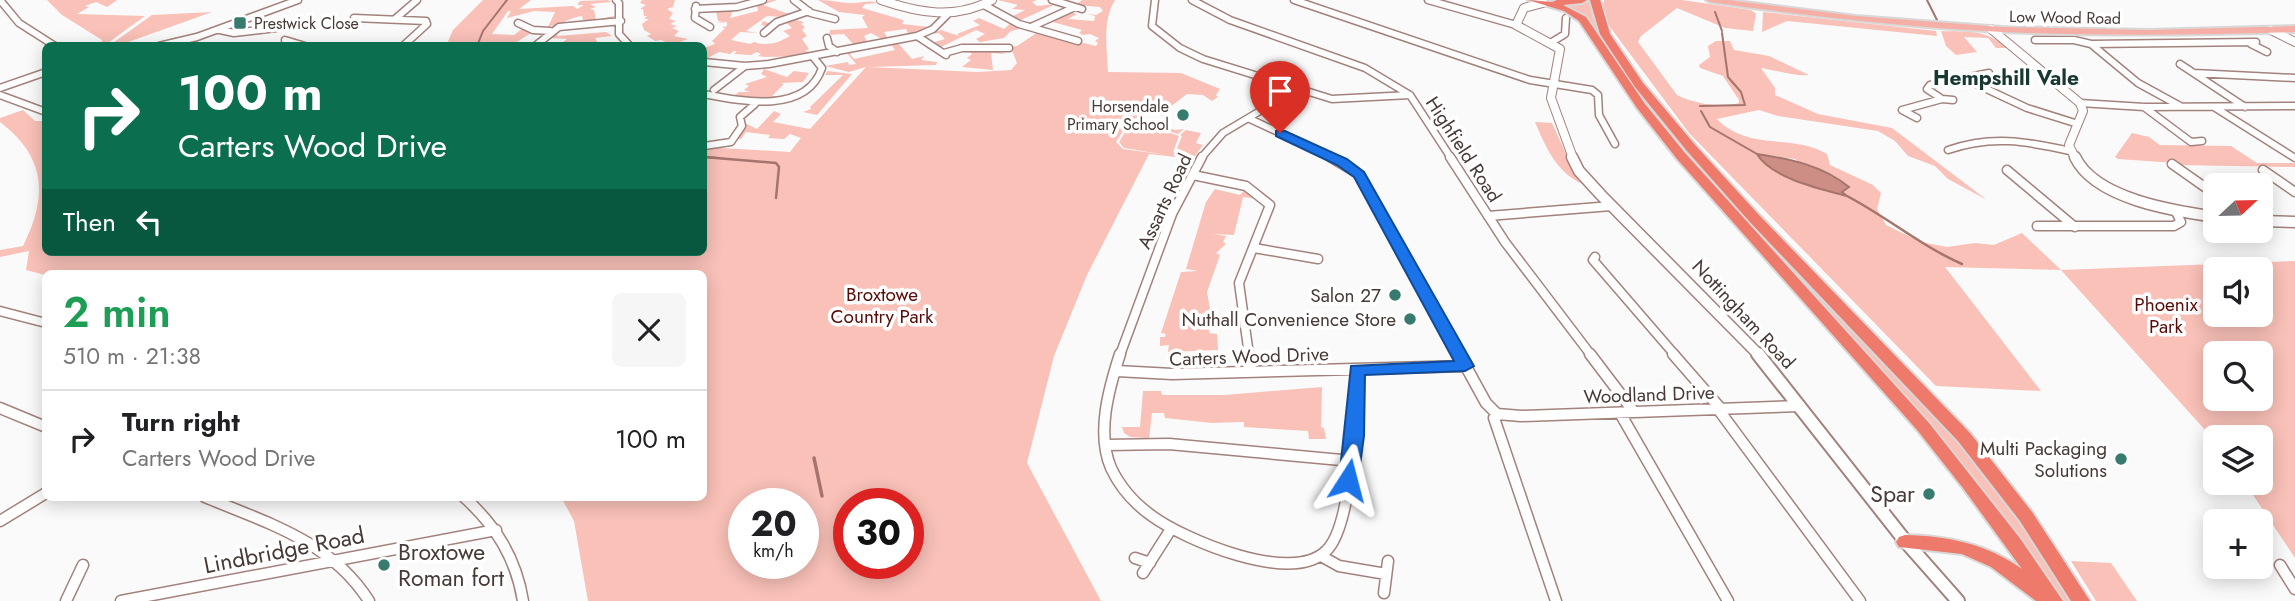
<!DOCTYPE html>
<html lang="en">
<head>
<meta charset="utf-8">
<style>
  body { margin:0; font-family:Jost,sans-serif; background:#f6f6f6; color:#202124; height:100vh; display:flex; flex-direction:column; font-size:26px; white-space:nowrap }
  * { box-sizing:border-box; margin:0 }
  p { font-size:23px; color:#757577 }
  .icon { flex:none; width:38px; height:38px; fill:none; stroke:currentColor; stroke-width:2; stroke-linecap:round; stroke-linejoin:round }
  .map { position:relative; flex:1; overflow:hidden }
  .details { position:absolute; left:42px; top:270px; width:665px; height:231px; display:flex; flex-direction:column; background:#fff; border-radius:10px; box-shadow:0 4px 18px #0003 }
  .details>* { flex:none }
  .guide { position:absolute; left:42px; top:42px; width:665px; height:214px; border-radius:10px; box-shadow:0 4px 18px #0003; background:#0b6e4f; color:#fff; overflow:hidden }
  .needle { width:46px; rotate:68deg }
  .tools { position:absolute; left:2203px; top:173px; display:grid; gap:14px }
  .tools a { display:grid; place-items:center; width:70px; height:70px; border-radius:10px; background:#fff; box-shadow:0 4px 18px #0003; font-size:35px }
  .speed { position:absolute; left:728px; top:488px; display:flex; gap:14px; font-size:35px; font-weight:700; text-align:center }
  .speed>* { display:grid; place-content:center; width:91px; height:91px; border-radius:50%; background:#fff; box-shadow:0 4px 18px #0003; line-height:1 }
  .speed small { font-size:18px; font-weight:400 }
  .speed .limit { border:10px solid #d22; background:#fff; color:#111 }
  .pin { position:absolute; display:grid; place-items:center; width:60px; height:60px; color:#fff; margin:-72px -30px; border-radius:50% 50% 50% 0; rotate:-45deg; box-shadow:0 0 7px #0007 }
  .pin .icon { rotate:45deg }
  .me { position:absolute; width:77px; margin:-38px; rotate:9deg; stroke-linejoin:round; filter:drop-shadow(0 0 5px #0008) }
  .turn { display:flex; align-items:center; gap:24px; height:147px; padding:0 21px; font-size:32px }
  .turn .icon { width:91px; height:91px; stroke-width:2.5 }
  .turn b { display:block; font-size:49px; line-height:60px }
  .then { display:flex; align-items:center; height:66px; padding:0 21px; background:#0003; gap:14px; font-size:26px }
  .round { display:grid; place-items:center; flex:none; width:74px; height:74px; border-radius:10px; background:#f6f6f6 }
  .headline { display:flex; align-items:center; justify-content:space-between; height:119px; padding:0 21px }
  h1 { font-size:42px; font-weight:600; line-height:52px; color:#1e9e55 }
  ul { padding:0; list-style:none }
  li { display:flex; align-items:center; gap:21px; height:98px; padding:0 21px; border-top:2px solid #e0e0e0 }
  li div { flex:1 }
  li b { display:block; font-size:26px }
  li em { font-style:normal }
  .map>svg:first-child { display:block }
</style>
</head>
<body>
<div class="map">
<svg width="2295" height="601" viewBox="0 0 2295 601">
  <rect width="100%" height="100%" fill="#fafafa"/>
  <!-- green -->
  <path fill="#f9c1b8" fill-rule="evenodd" d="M47,0H117L107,7L96,2L85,6L89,7L77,14L145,16L105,45H101L102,40L62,15Z
    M483,0H531L519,9L573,6L577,9L584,5H577L580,1L608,0L611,2L590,4L596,7L590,9L594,10L596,20L614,16V19L583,20L582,16C564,19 564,25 548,27L555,12L534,11L507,18L511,11H508L492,34L514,35L523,28L539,34L531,33L512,45L446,46L453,30Z
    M642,0H675L673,7L667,9L673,13L669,19L676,21L670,24L677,26L672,28L679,31L674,36L688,39L672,45L661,40L655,41L647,36L651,34L644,30L642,24L649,19H644L647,16H644L643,9H640L646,5L640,3Z
    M770,0H777L763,5L792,15L768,26L761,25L763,21L769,23L783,17L767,16L746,31L758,33L740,32L731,40L750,44L754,42C767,47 780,42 790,36L783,31L792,28L786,22L809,15L796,20L804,22L801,24L805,27L802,30L807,36L802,39L809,49L805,51L810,52L806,53L808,56L765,57L758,56L761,54L757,52L751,55L734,54L737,51H734L730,54L719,52L704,60V48L715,44L712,41L725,28L722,27L727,26V22L717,23L722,21H718L716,11L733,10L730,18L758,11L757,5Z
    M818,0C834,0 844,4 855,3C865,2 869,0 878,3L865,4L862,8L900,19L904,21L902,24L930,27L909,35L906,29L884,32L887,37L882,39L871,33L864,36L868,43L855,46L844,34L829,35L830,30L868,28L862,17L865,15L839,12Z
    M998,0H1037L1032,2L1037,6L1056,4L1021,20L1013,16L1025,10L1012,9L1018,5Z
    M1082,0H1115C1102,21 1107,48 1108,72L1181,73L1220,89L1216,95L1218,97L1212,101L1203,95L1187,94L1170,107L1167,116L1141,113L1135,119L1145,125L1128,123L1116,142L1123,149L1167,155L1124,148L1119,142L1130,124L1147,126L1162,119L1157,124L1175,130L1184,129L1178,134L1149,126L1179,136L1173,152H1181L1176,151L1182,136L1180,135L1186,130L1201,133L1196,143L1203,145L1193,159L1149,154L1087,275L1054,356L1027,463L1101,601H588L574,521L561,497H704V273L45,275L26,270L29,251L0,257V250L23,246C48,196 46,157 0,122V118L23,110L35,121H45L46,252H704V147L790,152L801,138L790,134L784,139L768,138L770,135L746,132L741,139L735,138L743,122L757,129L774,111L781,114L773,122L810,129L866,67L849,72L825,66L848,62L849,65L856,64L846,52L853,51L850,54L854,59L895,50L890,43H898L912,59L924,56L921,60L937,62L936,65L868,67L977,72L1011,70L1017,63L1011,48L1006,47L1017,46L1038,32L1096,46L1098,43L1095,41L1099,38L1090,34L1083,35L1079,33L1082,30L1049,21L1071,12L1077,14L1068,19L1094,21L1095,16L1087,14L1096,15L1103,11L1100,7L1076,5ZM744,504H803V564H744ZM849,504H908V564H849Z
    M1604,0H1682L1751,10L1756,14L1753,31L1725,28L1677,8L1641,36L1638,42L1677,95C1691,103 1724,109 1739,103V100L1723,76L1700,68L1699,65L1710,57L1708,46L1716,41H1730L1734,50L1769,56L1809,75C1797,77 1775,70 1761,68L1775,88V95L1818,114L1892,128L1987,200L1948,179L1935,166L1908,156L1895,141L1878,131L1778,116L1759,110L1717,119C1749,152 1792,133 1827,154L1830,165L1873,185L1881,193L1877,209L1886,225L1921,242L1947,247L1975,243L1994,245L2022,233L2061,270L2295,261V558L2245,483H2261V438H2216L2215,441L2061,270L1945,267L2041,391L1936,386L1689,133L1610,27L1602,12ZM1757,154L1795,159L1845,195C1818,188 1772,178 1757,154ZM2216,270H2261V315H2216ZM2216,354H2261V399H2216Z
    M1589,2L1593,18L1616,57L2002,489L2074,601H2062L1964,467L1745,224L1647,109L1588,18L1564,6Z
    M212,12L120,45H110L152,15Z
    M1763,12L1936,31L1937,36L1787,21L1762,32Z
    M979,18L1004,29L1011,23L1024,28L1011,31L1004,38L980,42L982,44L976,39L985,34L976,30L939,48L931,43L945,39L939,33L931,34L941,30L959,36L957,34L980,25L973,21Z
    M564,29L558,32L557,36L606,32L612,36L595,38L598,43L594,46L559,45L567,39L550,38L557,30Z
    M1941,31C1968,32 1986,29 2007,48H1996L1988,38L1964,37L1977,52L1956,55L1946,46Z
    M996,51L1006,54L991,53L993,70L962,67L971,60L967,58L972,54L969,52Z
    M764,69L787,77L794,71L809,73L803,82L781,83L784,84L772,96H789C765,101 757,101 732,97L739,92H750L744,90L749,86L745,84L767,77L761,74Z
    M827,71L852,74L817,115L803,112L811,109L810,107L843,75H825Z
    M1535,122L1552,123L1574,171L1587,186C1557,174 1547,150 1535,122Z
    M2132,133L2149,137L2160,145L2231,146L2257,163H2295V167L2179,165L2176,163L2118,159L2115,157Z
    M1215,189L1240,195L1245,189L1259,199L1243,197L1234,235L1213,234L1226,236L1223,242L1226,244L1216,253L1220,255L1207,292L1211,315L1217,326L1209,328V333L1217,334L1218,350L1168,352L1169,345L1160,346V337H1165L1166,334L1161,333L1181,272L1198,271L1186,269L1206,202Z
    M1322,387L1321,427L1324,428L1326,439H1309L1308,431L1244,427V422L1212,423L1165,418L1164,413H1152L1149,438L1130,437L1124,433L1122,427H1140L1143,391H1161L1162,395H1225Z
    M2071,561L2111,563L2137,601H2096Z"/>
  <!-- water -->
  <path fill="#cd8e85" stroke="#a4746d" stroke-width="2" d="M1757,154C1790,159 1822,165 1849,187L1842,192L1847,196C1820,189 1771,178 1757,154Z"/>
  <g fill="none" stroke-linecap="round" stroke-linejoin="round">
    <!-- stream-far2 -->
    <path stroke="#a4746d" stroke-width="2" d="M1927,0L1937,20
      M1715,12L1722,31
      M477,46L483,31L507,0
      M1700,106L1745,105L1741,92L1728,77L1722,33
      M1701,111L1710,127L1757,154
      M704,157L719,158"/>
    <!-- stream-far1 -->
    <path stroke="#a4746d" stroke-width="2.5" d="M704,157L776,163L779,167L776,198
      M1847,196C1887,217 1921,246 1962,264"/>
    <!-- stream -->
    <path stroke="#a4746d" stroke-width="3.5" d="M814,458L822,496"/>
    <defs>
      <path id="street-far2" d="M0,0L19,23L55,46
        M616,0L619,3V34L630,46
        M794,0L811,13L835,19
        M1052,0L1082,9
        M1155,0L1152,26L1180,48L1203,59L1332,99L1410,95
        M1192,0L1230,20L1365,68L1410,95L1451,158
        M1294,0L1530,80L1592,90L1598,95L1599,115L1615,144
        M1428,0L1516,25
        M984,5L1019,24L1078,41
        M696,6L695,18L710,27
        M695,9L737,7L763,0
        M354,18L426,21L427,24L403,46
        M395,19L417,0
        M518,23L533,30L550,31
        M1031,27L1075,7
        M220,30L234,33L276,28
        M764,33L777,22L809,11
        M917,36L946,55
        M827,38L829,46L837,52
        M285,40L305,46
        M2035,40H2074L2091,44
        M1552,42L1565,34L1566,18
        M2251,44L2267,52
        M159,46L197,37L298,0
        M535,46L559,27L621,21
        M944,53L962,48H1009
        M704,62L745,66L769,64L917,36L933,29L947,15
        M2180,64L2245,107
        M2194,73L2295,78
        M1963,78L2027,108L2078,124
        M0,88L46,72
        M714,90L745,66
        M704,94C740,101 806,115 822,68L814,58
        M0,95L46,112
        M1942,99L1927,89L1930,85L1989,73
        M2080,103L2144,107L2295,106
        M2180,106L2138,83L2091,44L2256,42
        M2144,107L2191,142L2202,141
        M2214,107L2295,158
        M1917,118L1902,110L1942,99L1953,100
        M1250,119L1334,158
        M704,146L731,142L742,126L740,117L755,104
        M1948,150C1991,135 2026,141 2070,151
        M1201,158L1223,133L1297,89"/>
      <path id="street-far1" d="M1330,157L1360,175L1460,355
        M1450,157L1505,242L1591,355
        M2172,164L2216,195
        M2007,170L2075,227
        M2263,170L2295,192
        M1193,175L1246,186L1270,205L1239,283L1249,355
        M1488,216L1611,206
        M2037,226H2174L2181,222L2175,210
        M1254,248L1318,259
        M1595,257L1593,260L1675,355
        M0,311L46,323
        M1120,355L1172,214L1202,157"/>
      <path id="street" d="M1120,354C1109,388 1096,433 1111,468C1120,487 1135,504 1152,516C1185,540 1291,585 1326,551C1353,526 1356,408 1357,370
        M1249,354L1251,372
        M1459,354L1486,403L1497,414L1521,416L1800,406
        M1590,354L1634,412
        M1673,354L1721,409
        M1117,371L1172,374L1465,366
        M0,408L46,427
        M1718,409L1860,601
        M1620,413L1728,601
        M1497,414L1494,418L1556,601
        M1106,445L1169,444L1352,461
        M205,497C267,523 331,541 369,601
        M464,497C496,526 516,558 523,601
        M0,521L46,493
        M1321,556L1339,566L1386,574
        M1135,558L1150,563
        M2280,565L2295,589
        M1143,573L1171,529
        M1384,593L1388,561
        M66,601L83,565
        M121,601L496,530"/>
      <path id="secondary-far2" d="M881,0C919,13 955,20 992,0
        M1543,3L1524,8L1516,25L1560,49L1551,98L1573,158
        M1991,29L2080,103L2083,111L2069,145L2075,158
        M2271,30L2295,42"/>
      <path id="secondary-far1" d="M1572,157L1579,171L1601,195L1759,355
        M2075,157C2095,199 2174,211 2216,217
        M2261,221L2295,222"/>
      <path id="secondary" d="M1758,354L1906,542L1958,601"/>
      <path id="primary" d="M1706,0H1728L1856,16L2002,27L2148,30L2295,26V32C2197,35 2100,36 2002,32C1904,27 1807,16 1710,2Z"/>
      <path id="highway" d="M1528,0L1552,2L1557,0H1587L1582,3L1563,5L1586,17L1645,104L1685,153L1929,423L2019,537L2063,601H2036L1991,567L1962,554L1899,547L1896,542L1899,537L1905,535C1948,536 1987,544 2022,569L1963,488L1918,431L1677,159L1637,108L1579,21L1564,11Z
        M1590,0H1600L1610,34L1643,83L1696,146L1759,215L1970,433L2032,512L2090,601H2071L2020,521L1958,441L1749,221L1687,151L1635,87L1600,34Z"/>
    </defs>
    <!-- street-far2 casing -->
    <use href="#street-far2" stroke="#a2827d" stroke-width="9"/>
    <!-- street-far1 casing -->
    <use href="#street-far1" stroke="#a2827d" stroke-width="11"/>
    <!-- street casing -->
    <use href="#street" stroke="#a2827d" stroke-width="13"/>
    <!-- secondary-far2 casing -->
    <use href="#secondary-far2" stroke="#a2827d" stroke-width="10"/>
    <!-- secondary-far1 casing -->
    <use href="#secondary-far1" stroke="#a2827d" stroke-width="13"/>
    <!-- secondary casing -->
    <use href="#secondary" stroke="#a2827d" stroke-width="16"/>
    <!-- primary casing -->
    <use href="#primary" stroke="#dad7d7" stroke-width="4"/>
    <!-- highway casing -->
    <use href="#highway" stroke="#dad7d7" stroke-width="4"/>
    <!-- street-far2 -->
    <use href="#street-far2" stroke="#fff" stroke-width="6"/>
    <!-- street-far1 -->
    <use href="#street-far1" stroke="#fff" stroke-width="8"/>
    <!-- street -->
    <use href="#street" stroke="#fff" stroke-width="10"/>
    <!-- secondary-far2 -->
    <use href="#secondary-far2" stroke="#fff" stroke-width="8"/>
    <!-- secondary-far1 -->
    <use href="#secondary-far1" stroke="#fff" stroke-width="10"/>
    <!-- secondary -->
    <use href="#secondary" stroke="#fff" stroke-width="12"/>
    <!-- primary -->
    <use href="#primary" fill="#f5afa6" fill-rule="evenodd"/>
    <!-- highway -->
    <use href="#highway" fill="#ee7a6b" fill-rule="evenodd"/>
  </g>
  <!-- route -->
  <path fill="#1a73e8" stroke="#114b97" stroke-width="2" d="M1276,131H1285L1347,159L1364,172L1474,366L1465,371L1365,375L1364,436L1358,480L1348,487L1339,480L1351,366L1454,361L1354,177L1337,165L1276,136Z"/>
  <!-- markers -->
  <g fill="#377b6e" stroke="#fff" stroke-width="2.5">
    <rect x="233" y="16" width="14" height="14" rx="3.5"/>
    <circle cx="1183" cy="115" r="7"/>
    <circle cx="1395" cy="295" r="7"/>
    <circle cx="1410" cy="319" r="7"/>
    <circle cx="2121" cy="459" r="7"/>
    <circle cx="1929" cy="494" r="7"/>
    <circle cx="384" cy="565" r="7"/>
  </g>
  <g text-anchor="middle" stroke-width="7" stroke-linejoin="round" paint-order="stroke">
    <!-- far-street labels -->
    <g font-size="16" fill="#463936" stroke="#fff">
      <text transform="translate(2065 17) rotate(1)" y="6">Low Wood Road</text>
    </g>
    <!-- far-poi labels -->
    <g font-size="16" fill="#463936" stroke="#fff" text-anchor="start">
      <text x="254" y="29">Prestwick Close</text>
      <text x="1169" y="112" text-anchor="end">Horsendale<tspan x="1169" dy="18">Primary School</tspan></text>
    </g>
    <!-- street labels -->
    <g font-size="19" fill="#463936" stroke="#fff">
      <text transform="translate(1464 149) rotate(57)" y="7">Highfield Road</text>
      <text transform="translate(1164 201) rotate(-65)" y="7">Assarts Road</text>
      <text transform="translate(1744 314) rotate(47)" y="7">Nottingham Road</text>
      <text transform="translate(1249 356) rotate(-2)" y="7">Carters Wood Drive</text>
      <text transform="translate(1649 394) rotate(-2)" y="7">Woodland Drive</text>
    </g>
    <!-- park labels -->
    <g font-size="19" fill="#580c08" stroke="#fff">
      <text x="882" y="301">Broxtowe<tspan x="882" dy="22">Country Park</tspan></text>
      <text x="2166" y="311">Phoenix<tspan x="2166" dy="22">Park</tspan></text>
    </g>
    <!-- poi labels -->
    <g font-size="19" fill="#463936" stroke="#fff" text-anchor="end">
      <text x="1381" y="302">Salon 27</text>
      <text x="1396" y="326">Nuthall Convenience Store</text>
      <text x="2107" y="455">Multi Packaging<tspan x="2107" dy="22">Solutions</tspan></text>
    </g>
    <!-- far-district labels -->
    <g font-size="21" font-weight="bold" fill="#183832" stroke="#fff">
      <text x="2006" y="85">Hempshill Vale</text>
    </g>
    <!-- near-poi labels -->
    <g font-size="23" fill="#463936" stroke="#fff" text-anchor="end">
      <text x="1915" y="502">Spar</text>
      <text x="398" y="560" text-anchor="start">Broxtowe<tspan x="398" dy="26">Roman fort</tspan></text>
    </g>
    <!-- near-street labels -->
    <g font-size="23" fill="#463936" stroke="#fff">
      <text transform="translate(284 550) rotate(-11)" y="8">Lindbridge Road</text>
    </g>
  </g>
</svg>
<div class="tools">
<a><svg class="needle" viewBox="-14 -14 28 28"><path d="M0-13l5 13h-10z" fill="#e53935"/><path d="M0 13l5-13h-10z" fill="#757577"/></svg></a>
<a><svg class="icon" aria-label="sound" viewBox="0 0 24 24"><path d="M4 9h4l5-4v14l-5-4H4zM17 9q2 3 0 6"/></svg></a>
<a><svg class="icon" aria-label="search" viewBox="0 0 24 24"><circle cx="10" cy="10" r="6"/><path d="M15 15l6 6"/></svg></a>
<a><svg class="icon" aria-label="layers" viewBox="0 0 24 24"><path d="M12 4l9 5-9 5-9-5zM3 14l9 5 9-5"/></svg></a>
<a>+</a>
</div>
<div class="speed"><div>20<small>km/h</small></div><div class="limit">30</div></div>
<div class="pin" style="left:1280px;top:133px;background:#d93025"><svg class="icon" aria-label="arrive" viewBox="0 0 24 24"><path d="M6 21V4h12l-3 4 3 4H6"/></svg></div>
<svg class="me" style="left:1348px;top:480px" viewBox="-20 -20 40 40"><path d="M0-17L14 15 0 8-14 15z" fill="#1a73e8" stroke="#fff" stroke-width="4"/></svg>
<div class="guide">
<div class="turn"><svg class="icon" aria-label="right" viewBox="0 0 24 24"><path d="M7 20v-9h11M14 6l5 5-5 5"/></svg><div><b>100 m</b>Carters Wood Drive</div></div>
<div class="then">Then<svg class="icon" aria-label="left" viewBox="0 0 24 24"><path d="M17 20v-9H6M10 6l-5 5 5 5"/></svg></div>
</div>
<section class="details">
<div class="headline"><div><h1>2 min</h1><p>510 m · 21:38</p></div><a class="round"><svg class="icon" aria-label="close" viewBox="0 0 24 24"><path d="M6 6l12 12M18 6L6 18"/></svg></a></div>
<ul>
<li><svg class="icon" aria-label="right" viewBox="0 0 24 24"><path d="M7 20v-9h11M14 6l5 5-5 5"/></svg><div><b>Turn right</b><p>Carters Wood Drive</p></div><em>100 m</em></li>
</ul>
</section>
</div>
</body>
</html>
